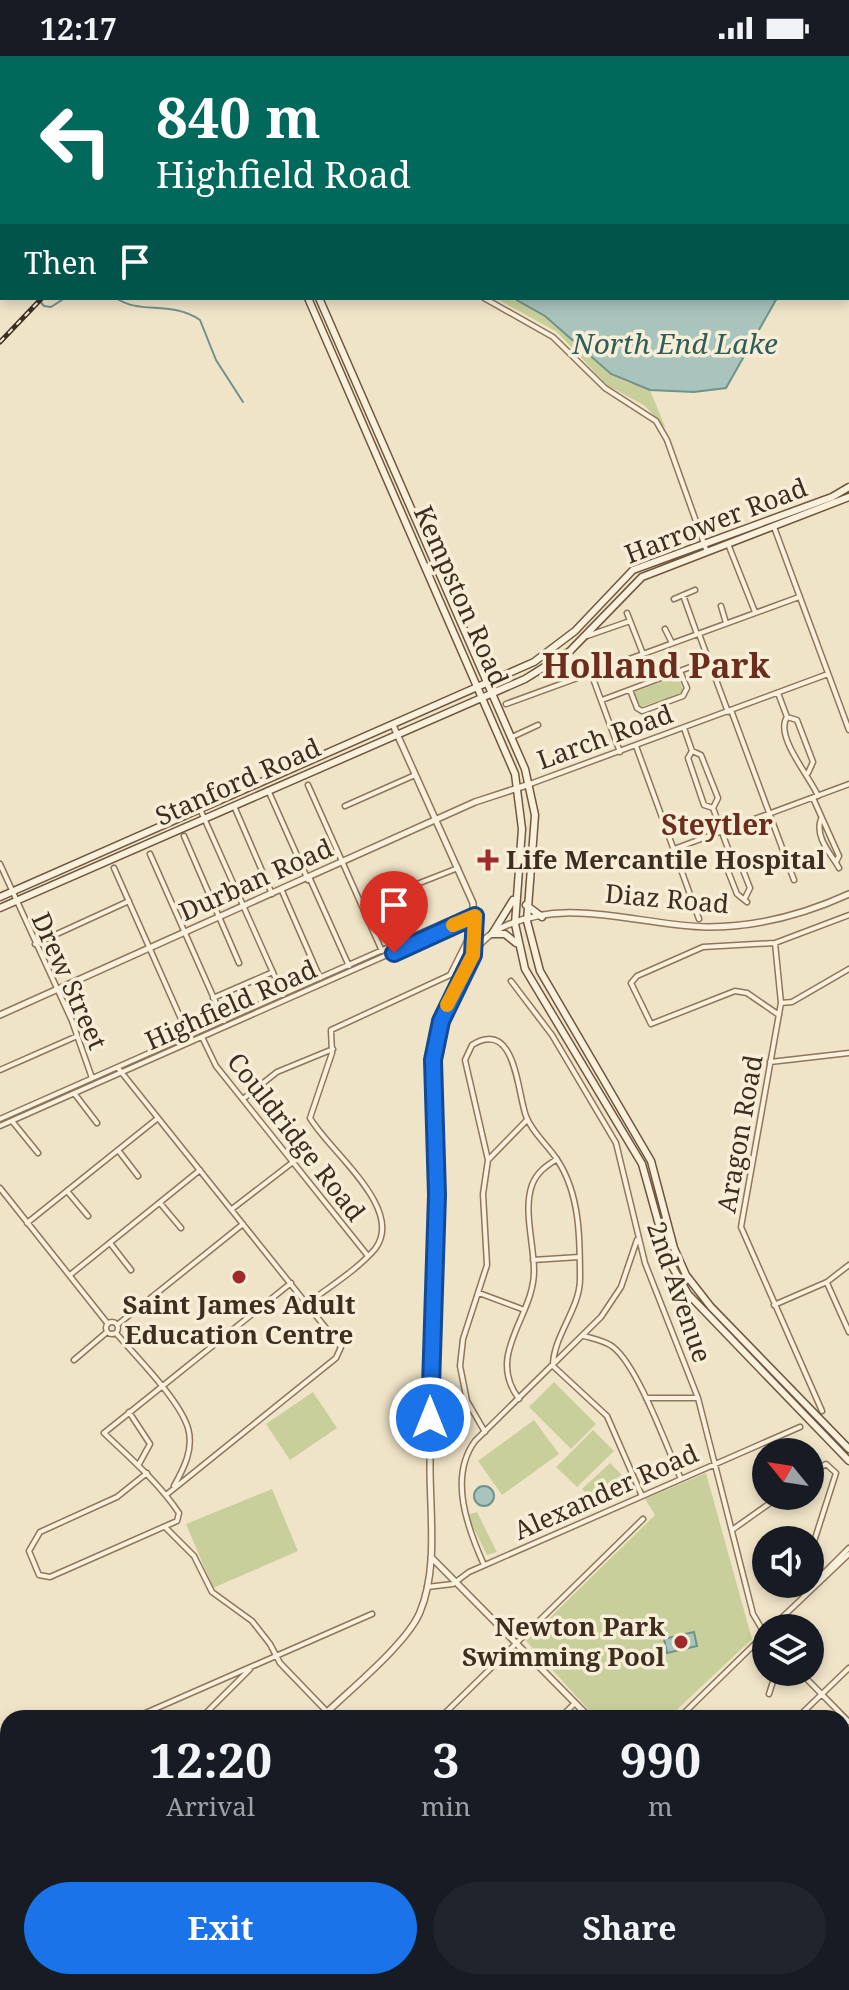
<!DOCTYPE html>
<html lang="en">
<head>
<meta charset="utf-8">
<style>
  body { margin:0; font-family:"Noto Serif",serif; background:#20242c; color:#f1f3f6; height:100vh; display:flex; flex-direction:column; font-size:30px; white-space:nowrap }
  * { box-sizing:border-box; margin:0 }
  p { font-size:26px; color:#9ea1a6 }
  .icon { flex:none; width:44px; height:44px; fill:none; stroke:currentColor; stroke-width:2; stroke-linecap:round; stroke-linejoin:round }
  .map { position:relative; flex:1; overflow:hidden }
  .panel { position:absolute; left:0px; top:1654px; width:850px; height:280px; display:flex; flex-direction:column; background:#171b24; border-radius:24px 24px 0 0; box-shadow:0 4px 12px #0003 }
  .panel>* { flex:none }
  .guide { position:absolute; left:0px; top:0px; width:850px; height:244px; box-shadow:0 4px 12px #0003; background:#00695c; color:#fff; overflow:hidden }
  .needle { width:52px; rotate:300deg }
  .buttons { position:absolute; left:752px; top:1382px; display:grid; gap:16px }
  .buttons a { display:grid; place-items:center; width:72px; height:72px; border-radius:50%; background:#171b24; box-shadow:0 4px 12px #0003; font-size:40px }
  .pin { position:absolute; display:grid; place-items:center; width:68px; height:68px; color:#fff; margin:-82px -34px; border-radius:50% 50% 50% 0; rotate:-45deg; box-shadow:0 0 8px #0007 }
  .pin .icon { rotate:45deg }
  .me { position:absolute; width:88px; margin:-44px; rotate:0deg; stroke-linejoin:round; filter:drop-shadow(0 0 6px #0008) }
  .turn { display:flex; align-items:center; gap:28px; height:168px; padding:0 24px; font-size:36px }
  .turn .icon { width:104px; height:104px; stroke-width:2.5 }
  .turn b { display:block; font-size:56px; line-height:68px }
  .then { display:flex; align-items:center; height:76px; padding:0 24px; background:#0003; gap:16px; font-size:30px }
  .eta { display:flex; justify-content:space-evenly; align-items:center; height:136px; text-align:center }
  .eta b { font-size:48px; font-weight:700; line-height:56px }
  .cta { display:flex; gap:16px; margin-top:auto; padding:16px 24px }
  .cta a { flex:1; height:92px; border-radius:48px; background:#1a73e8; color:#fff; font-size:32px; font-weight:700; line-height:92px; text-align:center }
  .cta a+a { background:#20242c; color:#f1f3f6 }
  .status { display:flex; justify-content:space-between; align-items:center; height:56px; padding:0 40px; background:#171b24; direction:ltr }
  .status svg { height:22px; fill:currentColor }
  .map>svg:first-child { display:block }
</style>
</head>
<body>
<div class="status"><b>12:17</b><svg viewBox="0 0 49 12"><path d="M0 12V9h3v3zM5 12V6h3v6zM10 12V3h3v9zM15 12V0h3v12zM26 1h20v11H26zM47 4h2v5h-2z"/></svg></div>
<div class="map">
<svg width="849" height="1934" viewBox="0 0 849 1934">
  <rect width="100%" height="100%" fill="#f0e4c8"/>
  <!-- green -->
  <path fill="#c9cf9b" d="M495,242C542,242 574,290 609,317C620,325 637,329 650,334L666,373L645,350L607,329L557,276Z
    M678,620L684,637L640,651L634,636Z
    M554,1326L596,1368L571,1393L529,1351Z
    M313,1336L337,1372L290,1404L266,1368Z
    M534,1364L559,1398L502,1439L478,1405Z
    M593,1374L614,1395L577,1431L556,1411Z
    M610,1407L625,1422L597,1448L582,1433Z
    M706,1417L752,1583L668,1662H596L526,1585L655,1459L645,1443Z
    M272,1433L298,1495L213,1532L186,1468Z
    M477,1456L497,1496L487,1499L467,1459Z"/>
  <!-- water -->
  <path fill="#a9c4bc" stroke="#6f938a" stroke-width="2" d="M513,242H777L726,332L694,336L650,334L611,318L545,260Z
    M474 1440a10 10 0 1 1 20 0a10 10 0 1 1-20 0Z
    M694,1576L697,1590L667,1597L664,1583Z"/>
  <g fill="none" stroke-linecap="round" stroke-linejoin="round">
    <!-- stream -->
    <path stroke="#6f938a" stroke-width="2" d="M37,242L44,250L51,251L65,242
      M116,242C140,259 170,244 200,264L216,304L243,346"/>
    <defs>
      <path id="minor" d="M19,0L20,2
        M36,0L37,2
        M97,0L98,2
        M289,0L290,2
        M422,0V2
        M503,0L504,2
        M552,0V2
        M817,0L818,2
        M23,2L28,0
        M727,2V0
        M0,12L2,11
        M848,22L849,21
        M0,54L2,53
        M0,116L2,115
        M484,242L553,281L605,332L656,365L667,384L707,496
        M774,471L849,674
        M728,488L755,556
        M683,539L697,578
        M674,543L695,534
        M721,550L726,567
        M627,557L643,598
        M665,573L672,587
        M699,578L728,656
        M587,580L630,565
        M591,617L620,696
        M630,634L637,652L642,655L683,640L687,632L680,615
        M778,637L787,661C774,680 811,722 818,740
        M602,644L709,604
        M506,648L799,541
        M731,654L794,824
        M787,661L797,664L813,706L808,717
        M684,672L692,695L701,699L718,742L713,752L730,798L739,804L750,832L745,842
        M512,681L538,669
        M636,690L699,863
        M692,695L688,702L704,749L713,752
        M530,728L828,618
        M308,729L382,895
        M268,734L308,824
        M813,742L839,800L836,806
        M234,750L272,838
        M345,750L415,719
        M200,753L283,939
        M821,763C814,781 832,799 839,812
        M184,780L239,907
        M674,793L849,728
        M150,798L224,965
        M730,798L726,810L737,838L747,846
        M0,808L72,965L92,1022
        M114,812L189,981
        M310,823L349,910
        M282,835L320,922
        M412,845L417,828L458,812
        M775,887L781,947L741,1171L822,1355
        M35,888L129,845
        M511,925L552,979L616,1087L645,1207L698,1342L753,1558L766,1580
        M213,942L273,916
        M781,947L792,946L849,913
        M779,959L747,937L735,935L651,968L631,927L637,920L703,891L775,887L849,859
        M202,981L216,1010L368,1200
        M770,1006L849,997
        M118,1012L341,1291L336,1302L166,1439
        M0,1014L75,981
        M74,1037L97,1067
        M243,1043L277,1016L333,993
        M0,1063L473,854
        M12,1065L38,1097
        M0,1070L473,861
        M118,1094L138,1120
        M488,1104L527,1064
        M0,1132L108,1268
        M67,1135L88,1160
        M160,1147L181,1172
        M232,1153L293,1106
        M27,1167L158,1062
        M110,1187L131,1214
        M533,1204L579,1201
        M70,1219L200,1114
        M827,1227L849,1276
        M479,1237L522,1253
        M307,1248C329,1231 357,1214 375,1193C406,1153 329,1095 310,1062L332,997L331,974L450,919L472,875
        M774,1249L827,1226L849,1209
        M106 1272a6 6 0 1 1 12 0a6 6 0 1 1-12 0Z
        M117,1269L243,1168
        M116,1277C136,1301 179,1343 188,1372C194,1393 184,1412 174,1430
        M584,1280C594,1283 606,1285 613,1291C638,1310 667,1392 681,1423
        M74,1304L107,1276
        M646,1342H698
        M519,1343C485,1298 534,1261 534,1215C534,1188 523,1154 532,1129C537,1116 546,1110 557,1103
        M129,1356L150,1388L139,1408
        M485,1376L467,1345L460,1310L463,1283L487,1209L483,1138L488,1104L465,1004L472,989C516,962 517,1036 526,1060C532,1077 549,1090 558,1105C580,1139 580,1183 580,1223C580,1253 553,1280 553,1310L607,1360L642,1440
        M147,1417L117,1441L40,1476L29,1495L39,1519L50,1521L177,1465L179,1457C158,1426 131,1403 104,1377L291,1227
        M810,1418L826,1408L836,1417L810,1498
        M166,1472L194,1500L212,1536L252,1565L270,1588L280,1607L333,1662
        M732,1474L780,1440
        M484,1509C468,1473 448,1422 475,1385L601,1261L621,1231L637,1184
        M427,1531L453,1528L469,1516L800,1371
        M803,1538L849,1492
        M771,1572L849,1498
        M800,1616L849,1666
        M769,1638L776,1616
        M134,1662L372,1558
        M201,1662L250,1613
        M440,1662L643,1463
        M560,1662L575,1647
        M679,1662L766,1577
        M797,1662L849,1612
        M842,1735L849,1728
        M0,1741L8,1733
        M0,1829L8,1821
        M842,1851L849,1844
        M0,1881L8,1873
        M80,1926L88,1934
        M336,1926L344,1934
        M592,1926L600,1934
        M2,1934L9,1926
        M162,1934L171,1926
        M282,1934L290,1926
        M401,1934L409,1926
        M520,1934L528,1926
        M639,1934L647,1926
        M758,1934L766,1926"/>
      <path id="tertiary" d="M393,669L473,847L474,894
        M0,959L475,746L530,728
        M431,1501L590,1662
        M321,1662C347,1636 407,1588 420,1556C438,1513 430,1458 430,1412C430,1321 435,1230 437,1139C438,1088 426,1038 436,988C443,951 464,892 499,873C566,838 638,870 708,871C757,871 805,858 849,838
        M42,1934L50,1926"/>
      <path id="secondary" d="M201,0L202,2
        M214,0L215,2
        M308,242L515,718L522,773L515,868L525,913L642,1108L669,1205L688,1238L849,1405
        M319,242L525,713L535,759L527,865L540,915L651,1105L674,1192L686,1219L711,1251L849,1393
        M0,841L534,606L575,575L633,514L832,441L849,431
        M526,849L542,861
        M0,852L525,623L570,595L642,521L849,441
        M492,878L513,844
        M492,878H505L516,887"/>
      <path id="primary" d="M841,1934L849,1925"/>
    </defs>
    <!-- minor casing -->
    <use href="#minor" stroke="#8d765c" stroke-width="7"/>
    <!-- tertiary casing -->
    <use href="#tertiary" stroke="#8d765c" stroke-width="8"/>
    <!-- secondary casing -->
    <use href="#secondary" stroke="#6f573f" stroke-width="9"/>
    <!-- primary casing -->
    <use href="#primary" stroke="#5b4430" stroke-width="11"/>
    <!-- minor -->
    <use href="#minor" stroke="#faf1dc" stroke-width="4"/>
    <!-- tertiary -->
    <use href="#tertiary" stroke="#faf1dc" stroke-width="5"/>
    <!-- secondary -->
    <use href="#secondary" stroke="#faf1dc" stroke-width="6"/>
    <!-- primary -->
    <use href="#primary" stroke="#f3d9a0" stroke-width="8"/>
    <defs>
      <path id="rail" d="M370,2L371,0
        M0,286L42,242"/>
    </defs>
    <!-- rail casing -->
    <use href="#rail" stroke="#3d2e20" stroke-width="5"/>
    <!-- rail -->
    <use href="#rail" stroke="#f7eed8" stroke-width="2" stroke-dasharray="6" stroke-linecap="butt"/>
  </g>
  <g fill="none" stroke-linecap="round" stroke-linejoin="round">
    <defs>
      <path id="route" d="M394,897L475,860L473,899L441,965L433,1004L437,1139L430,1362"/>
    </defs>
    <!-- route casing -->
    <use href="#route" stroke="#114b97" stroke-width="20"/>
    <!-- route -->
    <use href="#route" stroke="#1a73e8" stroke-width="14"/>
    <!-- slow -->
    <path stroke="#f59e0b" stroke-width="14" d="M447,949L473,899L475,860L453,869"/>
  </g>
  <!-- markers -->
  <g fill="#9e2a2b" stroke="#f7eed8" stroke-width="3">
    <path d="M484 792h8v8h8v8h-8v8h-8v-8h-8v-8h8z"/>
    <circle cx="239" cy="1221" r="8"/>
    <circle cx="681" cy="1586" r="8"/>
  </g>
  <g text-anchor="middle" stroke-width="7" stroke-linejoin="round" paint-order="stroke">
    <!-- street labels -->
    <g font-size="26" fill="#3d2e20" stroke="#f7eed8">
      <text transform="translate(716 465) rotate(-21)" y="9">Harrower Road</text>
      <text transform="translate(461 540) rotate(66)" y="9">Kempston Road</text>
      <text transform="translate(605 681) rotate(-20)" y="9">Larch Road</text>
      <text transform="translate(238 726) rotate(-24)" y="9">Stanford Road</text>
      <text transform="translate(256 824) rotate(-24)" y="9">Durban Road</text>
      <text transform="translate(667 843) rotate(5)" y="9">Diaz Road</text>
      <text transform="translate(69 925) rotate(66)" y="9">Drew Street</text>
      <text transform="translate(231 949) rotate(-24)" y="9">Highfield Road</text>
      <text transform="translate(740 1078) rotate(-80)" y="9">Aragon Road</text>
      <text transform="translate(296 1081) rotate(52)" y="9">Couldridge Road</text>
      <text transform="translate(679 1236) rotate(71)" y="9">2nd Avenue</text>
      <text transform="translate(606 1436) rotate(-24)" y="9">Alexander Road</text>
    </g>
    <!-- poi labels -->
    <g font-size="26" font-weight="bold" fill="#3d2e20" stroke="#f7eed8" text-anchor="start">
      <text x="506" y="813">Life Mercantile Hospital</text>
      <text x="239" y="1258" text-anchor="middle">Saint James Adult<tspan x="239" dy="30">Education Centre</tspan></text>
      <text x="665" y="1580" text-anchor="end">Newton Park<tspan x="665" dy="30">Swimming Pool</tspan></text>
    </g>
    <!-- water labels -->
    <g font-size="28" font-style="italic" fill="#2f5d5a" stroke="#f7eed8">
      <text x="675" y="298">North End Lake</text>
    </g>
    <!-- neighbourhood labels -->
    <g font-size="28" font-weight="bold" fill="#6b2e1e" stroke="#f7eed8">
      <text x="717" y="779">Steytler</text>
    </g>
    <!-- district labels -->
    <g font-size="34" font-weight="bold" fill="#6b2e1e" stroke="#f7eed8">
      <text x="656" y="622">Holland Park</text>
    </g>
  </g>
</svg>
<div class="buttons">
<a><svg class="needle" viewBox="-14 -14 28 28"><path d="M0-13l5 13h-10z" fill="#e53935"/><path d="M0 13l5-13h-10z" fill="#9ea1a6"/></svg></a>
<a><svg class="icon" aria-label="sound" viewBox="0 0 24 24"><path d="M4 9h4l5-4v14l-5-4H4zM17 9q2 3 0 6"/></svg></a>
<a><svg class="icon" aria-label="layers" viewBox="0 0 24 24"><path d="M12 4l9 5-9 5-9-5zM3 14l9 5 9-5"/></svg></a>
</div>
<div class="pin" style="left:394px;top:897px;background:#d93025"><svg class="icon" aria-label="arrive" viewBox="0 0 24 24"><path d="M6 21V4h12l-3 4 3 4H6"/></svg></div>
<svg class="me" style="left:430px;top:1362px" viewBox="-20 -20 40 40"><circle r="17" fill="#1a73e8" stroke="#fff" stroke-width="3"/><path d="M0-11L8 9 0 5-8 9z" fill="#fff"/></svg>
<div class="guide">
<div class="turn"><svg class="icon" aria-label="left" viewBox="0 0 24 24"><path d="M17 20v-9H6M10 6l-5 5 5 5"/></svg><div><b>840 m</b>Highfield Road</div></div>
<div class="then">Then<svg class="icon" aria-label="arrive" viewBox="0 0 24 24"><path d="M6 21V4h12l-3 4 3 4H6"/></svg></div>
</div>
<section class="panel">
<div class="eta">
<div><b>12:20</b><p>Arrival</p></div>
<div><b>3</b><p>min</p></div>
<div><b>990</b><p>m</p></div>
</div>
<div class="cta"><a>Exit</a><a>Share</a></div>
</section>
</div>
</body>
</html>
